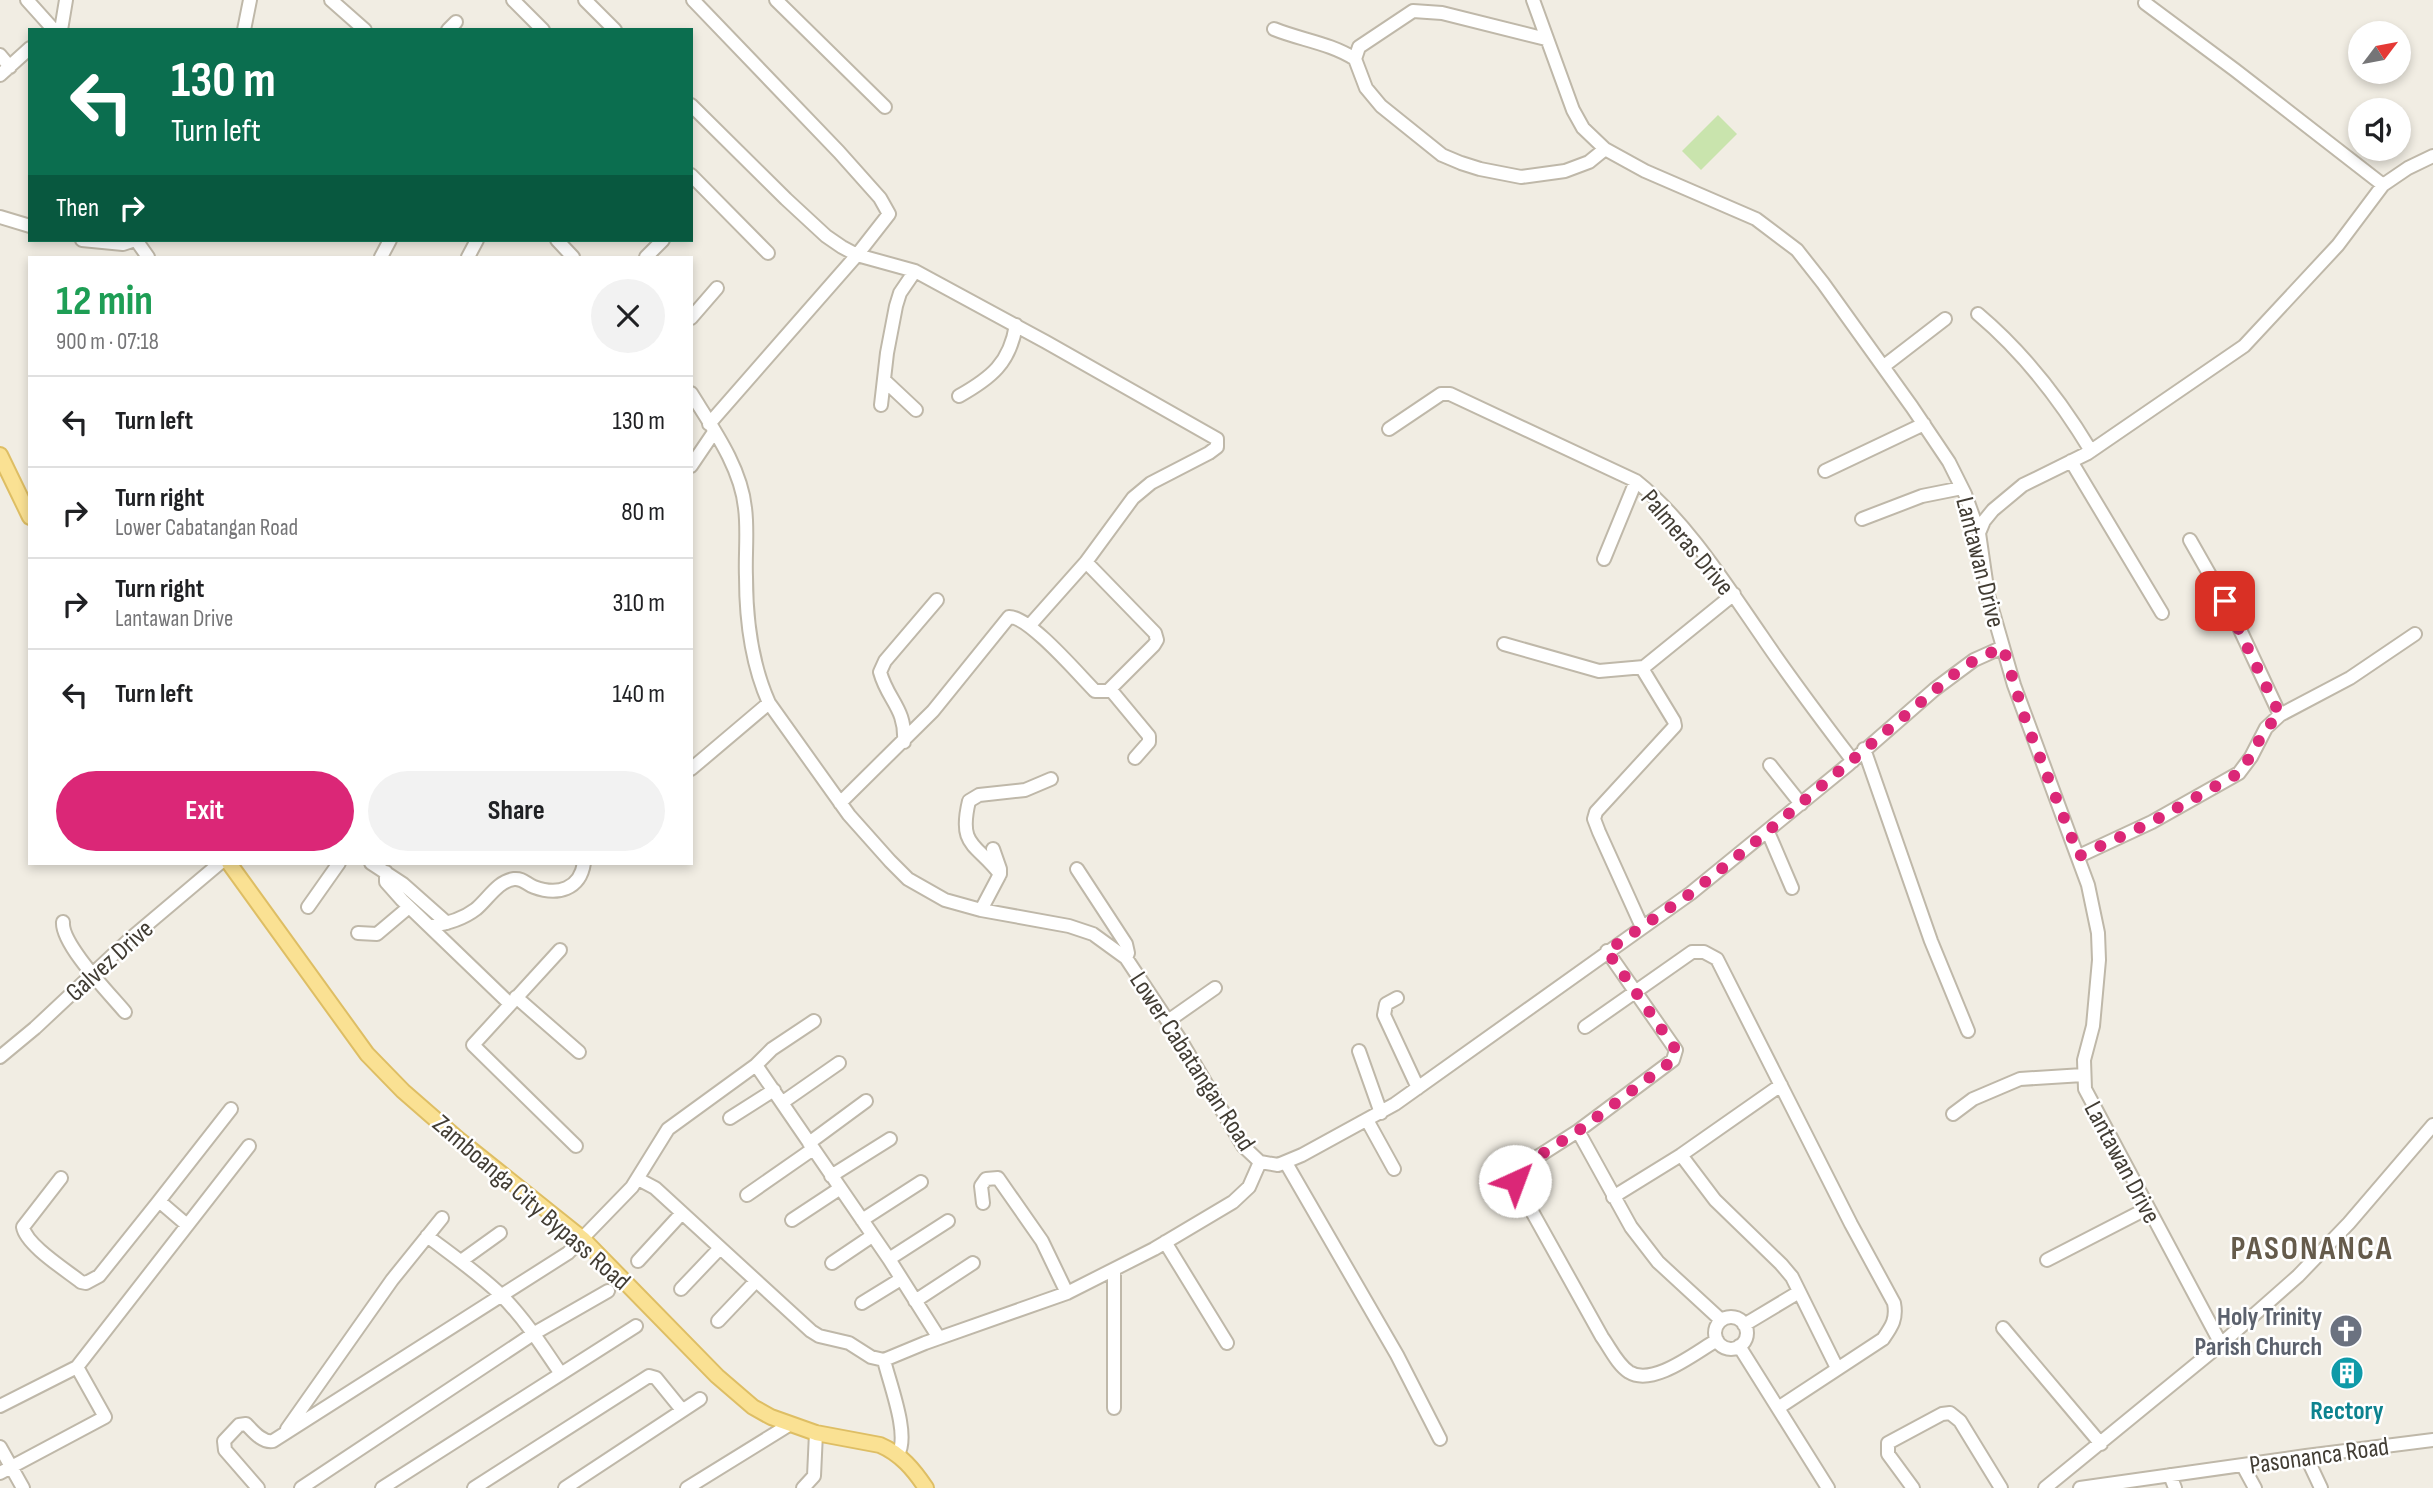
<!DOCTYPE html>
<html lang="en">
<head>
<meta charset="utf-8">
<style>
  body { margin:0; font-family:"Sofia Sans Condensed",sans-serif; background:#f2f2f2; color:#202124; height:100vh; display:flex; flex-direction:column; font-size:26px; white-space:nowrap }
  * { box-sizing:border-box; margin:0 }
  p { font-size:23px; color:#757577 }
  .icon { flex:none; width:38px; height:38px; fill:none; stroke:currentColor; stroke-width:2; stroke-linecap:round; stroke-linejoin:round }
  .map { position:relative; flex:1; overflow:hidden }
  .details { position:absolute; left:28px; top:256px; width:665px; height:609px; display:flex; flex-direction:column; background:#fff; border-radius:0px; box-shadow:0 4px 10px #0003 }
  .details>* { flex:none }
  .top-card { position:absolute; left:28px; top:28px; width:665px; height:214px; border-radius:0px; box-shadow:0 4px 10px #0003; background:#0b6e4f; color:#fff; overflow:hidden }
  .needle { width:46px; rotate:58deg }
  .tools { position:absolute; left:2348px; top:21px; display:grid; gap:14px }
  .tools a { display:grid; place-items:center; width:63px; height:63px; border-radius:50%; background:#fff; box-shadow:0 4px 10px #0003; font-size:35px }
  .pin { position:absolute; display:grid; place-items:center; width:60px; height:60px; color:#fff; margin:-30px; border-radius:14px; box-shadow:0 4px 10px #0006 }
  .me { position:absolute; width:77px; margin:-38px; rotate:43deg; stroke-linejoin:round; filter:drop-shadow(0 0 5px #0008) }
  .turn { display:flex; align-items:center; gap:24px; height:147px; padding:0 28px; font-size:32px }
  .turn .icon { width:91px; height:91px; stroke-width:2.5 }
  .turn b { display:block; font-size:49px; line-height:60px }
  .then { display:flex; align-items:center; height:66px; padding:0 28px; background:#0003; gap:14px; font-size:26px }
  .round { display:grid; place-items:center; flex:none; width:74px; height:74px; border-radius:37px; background:#f2f2f2 }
  .headline { display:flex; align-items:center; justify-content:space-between; height:119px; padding:0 28px }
  h1 { font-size:42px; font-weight:700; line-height:52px; color:#1e9e55 }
  .button { display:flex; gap:14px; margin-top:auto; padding:14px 28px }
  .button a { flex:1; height:80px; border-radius:42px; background:#db2777; color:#fff; font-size:28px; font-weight:700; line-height:80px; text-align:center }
  .button a+a { background:#f2f2f2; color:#202124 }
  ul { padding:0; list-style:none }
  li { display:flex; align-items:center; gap:21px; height:91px; padding:0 28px; border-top:2px solid #e0e0e0 }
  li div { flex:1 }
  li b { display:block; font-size:26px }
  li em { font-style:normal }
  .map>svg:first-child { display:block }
</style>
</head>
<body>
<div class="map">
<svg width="2433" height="1488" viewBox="0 0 2433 1488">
  <rect width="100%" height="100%" fill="#f1ede3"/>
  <!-- green -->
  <path fill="#c9e4ad" d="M1718,115L1737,134L1701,170L1682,151Z"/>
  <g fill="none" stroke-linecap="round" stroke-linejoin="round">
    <defs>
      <path id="minor" d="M27,0L54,30
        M331,0L365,30
        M513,0L543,30
        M585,0L615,30
        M693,0L839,152L880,198L889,214L857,255L709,424
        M776,0L885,107
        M1533,0L1573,110L1583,128L1605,149L1645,171L1756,219L1797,250L1823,283L1912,407L1949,462L1965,494L1979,533L1988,595L2014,685L2088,885L2098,933L2099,960L2093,1026L2084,1060L2085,1089L2221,1344
        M2145,3L2235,70L2383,185
        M1274,29C1301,40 1330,43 1355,59
        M61,30L66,0
        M244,30L250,0
        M448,30L456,22
        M1546,39L1442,13L1413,11L1359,47L1355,59L1366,88L1381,106L1442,155L1461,163L1480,169L1521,177L1565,171L1589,162L1605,149
        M0,55L10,67
        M0,75L30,48
        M691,105L786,199L826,236L842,247L857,255L915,271L1046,342L1217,439V447L1209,453L1151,483L1133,498L1086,562L1030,625
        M691,175L768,253
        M0,217L30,226
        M82,240L123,244L135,240
        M136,240L148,257
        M557,240L573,257
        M381,257L390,240
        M468,257L477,240
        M646,257L663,240
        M1978,314C2023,352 2061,401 2091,451
        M691,318L717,288
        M1884,366L1945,319
        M884,380L916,410
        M691,393C712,427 741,467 745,508C748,530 745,555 746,577C746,618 752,665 769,703L849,815L890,861L908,879L945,900L981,910L1069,926L1093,934L1126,958L1181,1041L1243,1146L1260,1162L1278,1165L1302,1155L1395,1104L1691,893L1849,764L1935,689L1974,660L2003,647
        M959,396C991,378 1010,363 1016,325
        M881,405L887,353L896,306L900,293L915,271
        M1389,429L1441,394H1450L1636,481C1686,521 1725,583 1761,635C1790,678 1821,719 1853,761
        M2071,461L2162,613
        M691,466L714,432
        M1825,471L1924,424
        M1862,519L1922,496L1962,488
        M1979,533L1984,521L1993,510L2023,485L2088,453L2244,346L2338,245L2383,185L2408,168L2433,156
        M2190,540L2236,621L2280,715
        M1604,559L1636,481
        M1504,644L1599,671L1644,667
        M1110,689L1149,736V742L1135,758
        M904,742C906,708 888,701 880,672L885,661L937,600
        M1864,749L1931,941L1968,1031
        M1770,765L1801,804
        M691,769L769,703
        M840,803L933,711L1009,617C1029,616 1079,675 1095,691H1108L1154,645L1157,640L1155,633L1086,562
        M1768,832L1792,888
        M2079,856L2152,822L2239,773L2251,757L2266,728L2280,715L2350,678L2415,634
        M371,863L403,884L447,923
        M1077,869L1126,944L1128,953L1126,958
        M386,872V882L402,900L509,1003
        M1000,874C976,843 958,847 969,801L979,795L1025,790L1051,779
        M308,907L339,863
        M981,910L1000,874V869L993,849
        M63,922C61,944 110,994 125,1012
        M430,926C446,924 463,919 476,909C488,899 498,881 514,879C523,878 526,884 534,887C558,896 580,889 584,863
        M1642,927L1599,832L1594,819L1596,812L1675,726L1674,721L1643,670L1644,667L1734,594
        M358,933L377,934L409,907
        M560,950L473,1045L576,1146
        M1607,951L1676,1050L1673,1060L1578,1131L1520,1168L1515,1174V1181L1602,1337C1610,1348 1617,1364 1629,1372C1653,1387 1696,1352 1717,1340
        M516,997L579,1052
        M1397,998L1386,1004L1384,1015L1418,1088
        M814,1021L772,1049L756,1065L889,1259L939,1338
        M1168,1021L1215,988
        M1585,1027L1692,952H1704L1717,959L1851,1224L1894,1303C1897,1319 1892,1326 1883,1339L1778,1408
        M1359,1051L1381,1113
        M0,1057L35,1028L130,939L220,863
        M783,1102L839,1063
        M1953,1114L1973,1099L2020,1079L2083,1075
        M730,1118L774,1090
        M1367,1120L1394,1169
        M1578,1131L1631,1227L1658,1262L1721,1320
        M809,1143L866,1101
        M1681,1155L1715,1200L1781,1264L1792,1277L1837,1368
        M1286,1163L1397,1355L1440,1439
        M831,1176L890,1139
        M61,1178L23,1227C26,1245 66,1270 81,1282L86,1283L99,1276L159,1201L187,1225
        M638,1179L655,1188L811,1331L819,1336L849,1343L871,1357L884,1360L925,1343L1067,1293L1154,1249L1233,1202L1249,1187L1260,1162
        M747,1195L813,1149
        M1613,1197L1681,1155L1781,1085
        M159,1201L231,1109
        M983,1203L981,1186L986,1179L998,1178L1042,1241L1067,1293
        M792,1220L839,1189
        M862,1220L921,1182
        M427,1236C452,1255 478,1273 501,1295C524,1318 543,1347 561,1374
        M1165,1242L1227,1343
        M889,1259L948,1221
        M2047,1260L2148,1208
        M461,1261L500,1233
        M638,1261L682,1213
        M832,1263L872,1236
        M1114,1271V1408
        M681,1289L720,1248
        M915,1301L973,1263
        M862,1303L901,1279
        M1715 1333a16 16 0 1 1 32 0a16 16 0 1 1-32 0Z
        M718,1321L756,1281
        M1744,1325L1799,1292
        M2003,1328L2101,1444
        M1739,1346L1828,1488
        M884,1360C889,1382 910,1435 898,1454
        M0,1406L77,1367L249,1146
        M287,1429L392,1280L442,1218
        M0,1447L23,1488
        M2306,1456L2321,1488
        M2243,1466L2255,1488
        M0,1473L105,1417L77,1367
        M2170,1475L2175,1488
        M258,1488L225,1450L224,1441L239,1425L246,1424C253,1431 262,1443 273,1441L568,1253L632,1187L668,1129L756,1065
        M301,1488L533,1334L608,1291
        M382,1488L636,1326
        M474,1488L649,1376L656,1378L682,1410
        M565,1488L700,1399
        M687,1488L789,1425
        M803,1488L814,1476L816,1433
        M1913,1488L1888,1454V1443L1942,1414L1950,1413L1960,1421L2001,1488
        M2045,1488L2221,1344L2298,1276L2349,1223L2433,1125
        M2080,1488L2306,1456L2433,1440"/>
      <path id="major" d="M0,455L30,517
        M229,863L367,1054L403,1091L458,1139L583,1239L717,1376L753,1407L771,1417L816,1433L880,1445C901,1454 914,1470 926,1488"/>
    </defs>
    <!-- minor casing -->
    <use href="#minor" stroke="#bfb8a9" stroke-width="16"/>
    <!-- major casing -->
    <use href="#major" stroke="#debe64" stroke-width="18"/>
    <!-- minor -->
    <use href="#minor" stroke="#fff" stroke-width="12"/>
    <!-- major -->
    <use href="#major" stroke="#fae193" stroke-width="14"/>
  </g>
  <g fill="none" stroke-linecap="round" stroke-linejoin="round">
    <!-- route -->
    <path stroke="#db2777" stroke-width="12" stroke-dasharray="0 21.6" d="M1515,1181V1174L1520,1168L1578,1131L1673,1060L1676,1050L1607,951L1691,893L1749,847L1959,670L1975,660L2003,647L2026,722L2079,856L2152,822L2239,773L2250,757L2266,728L2280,715L2225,601"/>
  </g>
  <!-- icons -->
  <defs>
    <symbol id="church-disc" viewBox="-11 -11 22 22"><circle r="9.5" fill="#6b7280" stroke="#fff"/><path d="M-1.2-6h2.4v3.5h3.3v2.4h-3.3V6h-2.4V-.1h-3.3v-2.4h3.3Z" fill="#fff"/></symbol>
    <symbol id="building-disc" viewBox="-11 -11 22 22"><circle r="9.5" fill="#0f9aa8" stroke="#fff"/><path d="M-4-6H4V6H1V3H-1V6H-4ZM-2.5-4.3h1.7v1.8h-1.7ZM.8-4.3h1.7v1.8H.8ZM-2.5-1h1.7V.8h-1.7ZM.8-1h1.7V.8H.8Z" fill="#fff"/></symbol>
  </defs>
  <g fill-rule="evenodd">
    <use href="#church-disc" x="2327" y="1312" width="38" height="38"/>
    <use href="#building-disc" x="2328" y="1354" width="38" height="38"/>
  </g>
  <g text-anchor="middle" stroke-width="5" stroke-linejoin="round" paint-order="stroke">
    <!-- street labels -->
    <g font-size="26" fill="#423d34" stroke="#fff">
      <text transform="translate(1688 542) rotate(50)" y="9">Palmeras Drive</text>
      <text transform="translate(1981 562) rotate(76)" y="9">Lantawan Drive</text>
      <text transform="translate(109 960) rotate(-42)" y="9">Galvez Drive</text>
      <text transform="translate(1193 1061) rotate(57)" y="9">Lower Cabatangan Road</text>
      <text transform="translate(2123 1162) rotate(62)" y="9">Lantawan Drive</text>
      <text transform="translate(532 1202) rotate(41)" y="9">Zamboanga City Bypass Road</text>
      <text transform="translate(2319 1455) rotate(-8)" y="9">Pasonanca Road</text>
    </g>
    <!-- worship labels -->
    <g font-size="26" font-weight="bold" fill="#5b616d" stroke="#fff" text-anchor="end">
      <text x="2322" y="1325">Holy Trinity<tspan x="2322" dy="30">Parish Church</tspan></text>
    </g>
    <!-- culture labels -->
    <g font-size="26" font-weight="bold" fill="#0d838f" stroke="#fff">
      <text x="2347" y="1419">Rectory</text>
    </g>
    <!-- district labels -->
    <g font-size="33" font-weight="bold" letter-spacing="2" fill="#655b4b" stroke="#fff">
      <text x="2312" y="1259">PASONANCA</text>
    </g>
  </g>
</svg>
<div class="tools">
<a><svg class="needle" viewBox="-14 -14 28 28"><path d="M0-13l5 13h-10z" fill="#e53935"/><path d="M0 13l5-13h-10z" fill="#757577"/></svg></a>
<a><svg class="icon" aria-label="sound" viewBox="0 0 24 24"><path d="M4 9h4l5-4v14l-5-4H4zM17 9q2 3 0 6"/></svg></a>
</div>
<div class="pin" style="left:2225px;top:601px;background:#d93025"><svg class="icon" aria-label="arrive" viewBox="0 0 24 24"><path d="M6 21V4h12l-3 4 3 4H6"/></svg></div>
<svg class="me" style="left:1515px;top:1181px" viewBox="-20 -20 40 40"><circle r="19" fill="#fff"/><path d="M0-13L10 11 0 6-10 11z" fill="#db2777"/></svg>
<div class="top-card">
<div class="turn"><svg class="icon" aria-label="left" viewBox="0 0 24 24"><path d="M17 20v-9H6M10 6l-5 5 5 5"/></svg><div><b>130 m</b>Turn left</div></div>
<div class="then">Then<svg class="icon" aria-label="right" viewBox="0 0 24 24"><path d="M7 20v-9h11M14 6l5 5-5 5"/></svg></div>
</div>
<section class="details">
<div class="headline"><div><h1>12 min</h1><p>900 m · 07:18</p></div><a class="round"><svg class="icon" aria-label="close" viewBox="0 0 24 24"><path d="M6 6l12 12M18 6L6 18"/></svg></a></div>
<ul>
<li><svg class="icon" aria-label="left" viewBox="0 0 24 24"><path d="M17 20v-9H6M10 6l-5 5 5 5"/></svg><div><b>Turn left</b></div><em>130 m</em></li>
<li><svg class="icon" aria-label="right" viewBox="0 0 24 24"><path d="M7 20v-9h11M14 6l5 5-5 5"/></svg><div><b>Turn right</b><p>Lower Cabatangan Road</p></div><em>80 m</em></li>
<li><svg class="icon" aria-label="right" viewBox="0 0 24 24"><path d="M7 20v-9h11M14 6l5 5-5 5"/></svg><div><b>Turn right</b><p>Lantawan Drive</p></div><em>310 m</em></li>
<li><svg class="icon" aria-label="left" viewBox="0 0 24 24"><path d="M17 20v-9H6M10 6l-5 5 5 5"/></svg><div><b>Turn left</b></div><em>140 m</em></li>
</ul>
<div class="button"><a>Exit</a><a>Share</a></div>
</section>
</div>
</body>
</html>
